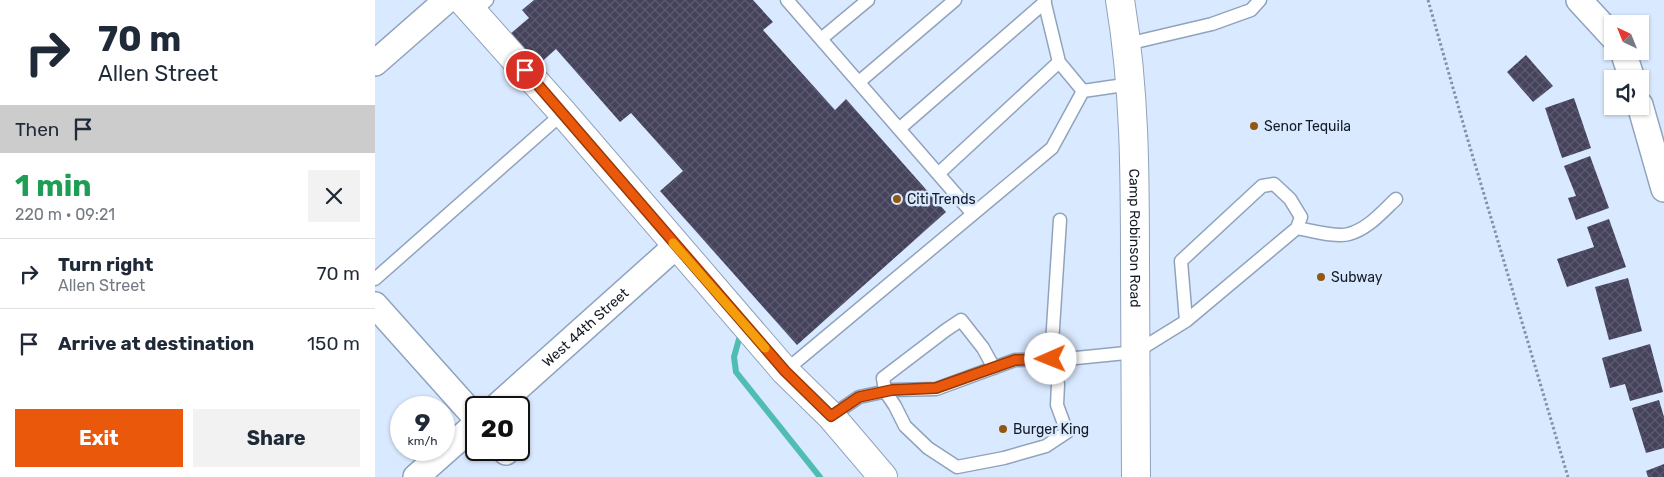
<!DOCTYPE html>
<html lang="en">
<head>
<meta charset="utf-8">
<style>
  body { margin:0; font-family:Rubik,sans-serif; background:#f2f2f3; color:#1f2937; height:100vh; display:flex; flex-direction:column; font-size:19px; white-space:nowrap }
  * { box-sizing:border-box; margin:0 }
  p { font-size:16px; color:#747a83 }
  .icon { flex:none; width:28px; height:28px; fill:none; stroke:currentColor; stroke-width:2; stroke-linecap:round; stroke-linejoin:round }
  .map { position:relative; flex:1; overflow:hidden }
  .details { display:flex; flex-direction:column; background:#fff; width:375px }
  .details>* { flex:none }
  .top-card { background:#fff; color:#1f2937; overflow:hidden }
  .needle { width:32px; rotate:317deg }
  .tools { position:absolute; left:1229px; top:15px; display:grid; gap:10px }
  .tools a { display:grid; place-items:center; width:45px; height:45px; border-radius:0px; background:#fff; box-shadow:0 1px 4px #0004; font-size:25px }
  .speed { position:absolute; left:15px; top:396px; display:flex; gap:10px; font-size:25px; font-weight:700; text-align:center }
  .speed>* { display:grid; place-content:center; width:65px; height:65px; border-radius:50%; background:#fff; box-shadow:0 1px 4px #0004; line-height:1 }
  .speed small { font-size:12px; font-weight:400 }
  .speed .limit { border:2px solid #111; border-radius:8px; background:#fff; color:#111 }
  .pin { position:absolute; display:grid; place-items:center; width:42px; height:42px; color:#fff; margin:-21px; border:2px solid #fff; border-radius:50%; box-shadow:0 1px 5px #0007 }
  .me { position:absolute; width:55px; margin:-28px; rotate:269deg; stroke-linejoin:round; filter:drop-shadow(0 0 4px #0008) }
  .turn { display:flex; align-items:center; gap:18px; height:105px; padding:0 15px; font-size:22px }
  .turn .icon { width:65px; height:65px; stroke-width:2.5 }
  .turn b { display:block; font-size:35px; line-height:42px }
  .then { display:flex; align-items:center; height:48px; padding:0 15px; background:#0003; gap:10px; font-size:19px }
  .round { display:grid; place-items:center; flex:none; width:52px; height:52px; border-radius:0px; background:#f2f2f3 }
  .head { display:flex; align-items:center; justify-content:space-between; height:85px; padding:0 15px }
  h1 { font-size:30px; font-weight:700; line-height:38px; color:#1e9e55 }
  .button { display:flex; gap:10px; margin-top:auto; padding:10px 15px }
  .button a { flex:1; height:58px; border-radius:0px; background:#ea580c; color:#fff; font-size:20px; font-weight:700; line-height:58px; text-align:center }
  .button a+a { background:#f2f2f3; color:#1f2937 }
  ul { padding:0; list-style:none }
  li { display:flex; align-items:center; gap:15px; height:70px; padding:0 15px; border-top:1px solid #e0e1e3 }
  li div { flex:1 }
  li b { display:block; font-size:19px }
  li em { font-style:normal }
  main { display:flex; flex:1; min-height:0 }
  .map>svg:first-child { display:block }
</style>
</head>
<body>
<main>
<section class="details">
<div class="top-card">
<div class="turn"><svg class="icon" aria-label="right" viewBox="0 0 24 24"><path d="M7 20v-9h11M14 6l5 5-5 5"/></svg><div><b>70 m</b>Allen Street</div></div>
<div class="then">Then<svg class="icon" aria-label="arrive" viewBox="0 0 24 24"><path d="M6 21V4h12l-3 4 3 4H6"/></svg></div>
</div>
<div class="head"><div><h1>1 min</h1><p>220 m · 09:21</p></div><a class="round"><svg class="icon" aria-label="close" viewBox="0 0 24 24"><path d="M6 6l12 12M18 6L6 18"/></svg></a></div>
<ul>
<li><svg class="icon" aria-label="right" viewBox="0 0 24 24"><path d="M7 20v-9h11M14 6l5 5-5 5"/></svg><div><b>Turn right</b><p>Allen Street</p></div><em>70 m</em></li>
<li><svg class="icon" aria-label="arrive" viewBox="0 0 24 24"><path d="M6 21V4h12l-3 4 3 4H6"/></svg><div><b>Arrive at destination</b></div><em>150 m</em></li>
</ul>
<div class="button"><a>Exit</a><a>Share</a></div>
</section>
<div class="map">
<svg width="1289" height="477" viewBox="0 0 1289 477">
  <defs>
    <pattern id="building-cross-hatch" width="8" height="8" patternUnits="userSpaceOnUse" patternTransform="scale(1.25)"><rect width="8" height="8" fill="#45425b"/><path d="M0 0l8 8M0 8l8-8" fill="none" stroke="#5c5a6f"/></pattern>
  </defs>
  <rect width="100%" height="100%" fill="#d9e9ff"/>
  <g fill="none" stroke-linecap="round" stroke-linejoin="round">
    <!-- stream -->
    <path stroke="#50bdb3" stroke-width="6" d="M364,339L359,357L361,372L445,477"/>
  </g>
  <!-- building -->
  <path fill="url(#building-cross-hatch)" d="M159,0H378L398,22L388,30L460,110L471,99L571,212L422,345L285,191L308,171L256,113L245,122L181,49L163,65L135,34L154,18L147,10Z
    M1151,55L1178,86L1158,102L1132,72Z
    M1199,98L1216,148L1187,158L1170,108Z
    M1215,156L1234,208L1201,220L1193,198L1201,196L1189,166Z
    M1234,219L1251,267L1192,287L1182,259L1219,247L1212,227Z
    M1253,278L1267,331L1234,340L1220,287Z
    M1275,344L1288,392L1255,401L1250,384L1235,388L1227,358Z
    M1284,400L1289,417V448L1271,453L1257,408Z
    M1289,464V477H1273L1271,471Z"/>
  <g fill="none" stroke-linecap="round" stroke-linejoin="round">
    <defs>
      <path id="service" d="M412,0L598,214
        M669,0L684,62L708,91
        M98,13L112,0
        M446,39L493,0
        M752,44L837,24L876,10L885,0
        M484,82L580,0
        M524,129L670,2
        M563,174L684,62
        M922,228C934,230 962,238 974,234C993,229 1007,212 1021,199
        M0,279L188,113
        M619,368L608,348L586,320L571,330L508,378L510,391L520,406L530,426L553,448L582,467L629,458L671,446L692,432L682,405L683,384L676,359L685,220
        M410,371L677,148L708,91L756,84
        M456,416L484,397L517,390L561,389L640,360L691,359L761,352L811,321L922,228L926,217L915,199L899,184L887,186L806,261L811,321"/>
      <g id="minor">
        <path d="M1204,0L1238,37"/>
        <path d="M1248,51L1257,79"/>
        <path d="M0,63L72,0"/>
        <path d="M1265,105L1289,189"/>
        <path d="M0,305L101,418"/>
        <path id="s1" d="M120,408L301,246"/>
        <path d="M129,450L131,452"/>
        <path d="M41,477L101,424"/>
      </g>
      <path id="tertiary" d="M87,0L188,113L410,371L456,416L508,477"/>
      <g id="secondary">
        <path id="s2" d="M745,0C760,90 760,174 760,265C761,335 761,406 761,477"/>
      </g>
    </defs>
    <!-- service casing -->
    <use href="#service" stroke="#90a3bc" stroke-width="15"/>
    <!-- minor casing -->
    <use href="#minor" stroke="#90a3bc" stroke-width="28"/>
    <!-- tertiary casing -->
    <use href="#tertiary" stroke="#90a3bc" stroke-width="30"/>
    <!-- secondary casing -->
    <use href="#secondary" stroke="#90a3bc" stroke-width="30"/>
    <!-- path -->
    <path stroke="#8692a3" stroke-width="3" stroke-dasharray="2.5 2.5" stroke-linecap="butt" d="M1053,0L1092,137L1193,477"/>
    <!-- service -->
    <use href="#service" stroke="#fff" stroke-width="12"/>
    <!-- minor -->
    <use href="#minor" stroke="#fff" stroke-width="25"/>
    <!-- tertiary -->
    <use href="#tertiary" stroke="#fff" stroke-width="28"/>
    <!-- secondary -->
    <use href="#secondary" stroke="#fff" stroke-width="28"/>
  </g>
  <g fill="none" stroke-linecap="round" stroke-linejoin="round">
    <defs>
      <path id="route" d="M150,70L410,371L456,416L484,397L517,390L561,388L640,360L676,359"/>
    </defs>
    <!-- route casing -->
    <use href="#route" stroke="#983908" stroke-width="12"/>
    <!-- route -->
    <use href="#route" stroke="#ea580c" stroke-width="9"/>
    <!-- slow -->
    <path stroke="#f59e0b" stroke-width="9" d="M298,243L390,348"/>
  </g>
  <!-- markers -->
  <g fill="#905811" stroke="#d9e9ff" stroke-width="2">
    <circle cx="879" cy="126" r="5"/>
    <circle cx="522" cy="199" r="5"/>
    <circle cx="946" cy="277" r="5"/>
    <circle cx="628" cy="429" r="5"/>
  </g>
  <g text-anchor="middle" stroke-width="5" stroke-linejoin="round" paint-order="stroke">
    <!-- poi labels -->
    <g font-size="14" fill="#141b25" stroke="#d9e9ff" text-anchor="start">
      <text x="889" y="131">Senor Tequila</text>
      <text x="532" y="204">Citi Trends</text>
      <text x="956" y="282">Subway</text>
      <text x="638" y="434">Burger King</text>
    </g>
    <!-- street labels -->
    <g font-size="14" fill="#141b25" stroke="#d9e9ff">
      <text dy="5" stroke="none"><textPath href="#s2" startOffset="239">Camp Robinson Road</textPath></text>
      <text dy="5" stroke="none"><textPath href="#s1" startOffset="121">West 44th Street</textPath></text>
    </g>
  </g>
</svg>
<div class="tools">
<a><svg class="needle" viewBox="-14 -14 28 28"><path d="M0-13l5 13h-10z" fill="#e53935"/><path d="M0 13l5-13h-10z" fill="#747a83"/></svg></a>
<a><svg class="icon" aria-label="sound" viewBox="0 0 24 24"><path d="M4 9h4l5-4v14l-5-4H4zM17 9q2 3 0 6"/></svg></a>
</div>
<div class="speed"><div>9<small>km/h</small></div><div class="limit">20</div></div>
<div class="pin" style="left:150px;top:70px;background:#d93025"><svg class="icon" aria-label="arrive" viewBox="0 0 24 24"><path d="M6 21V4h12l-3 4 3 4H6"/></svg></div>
<svg class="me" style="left:676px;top:359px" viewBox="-20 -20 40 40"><circle r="19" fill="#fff"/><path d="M0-13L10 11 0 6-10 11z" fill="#ea580c"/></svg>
</div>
</main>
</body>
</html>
